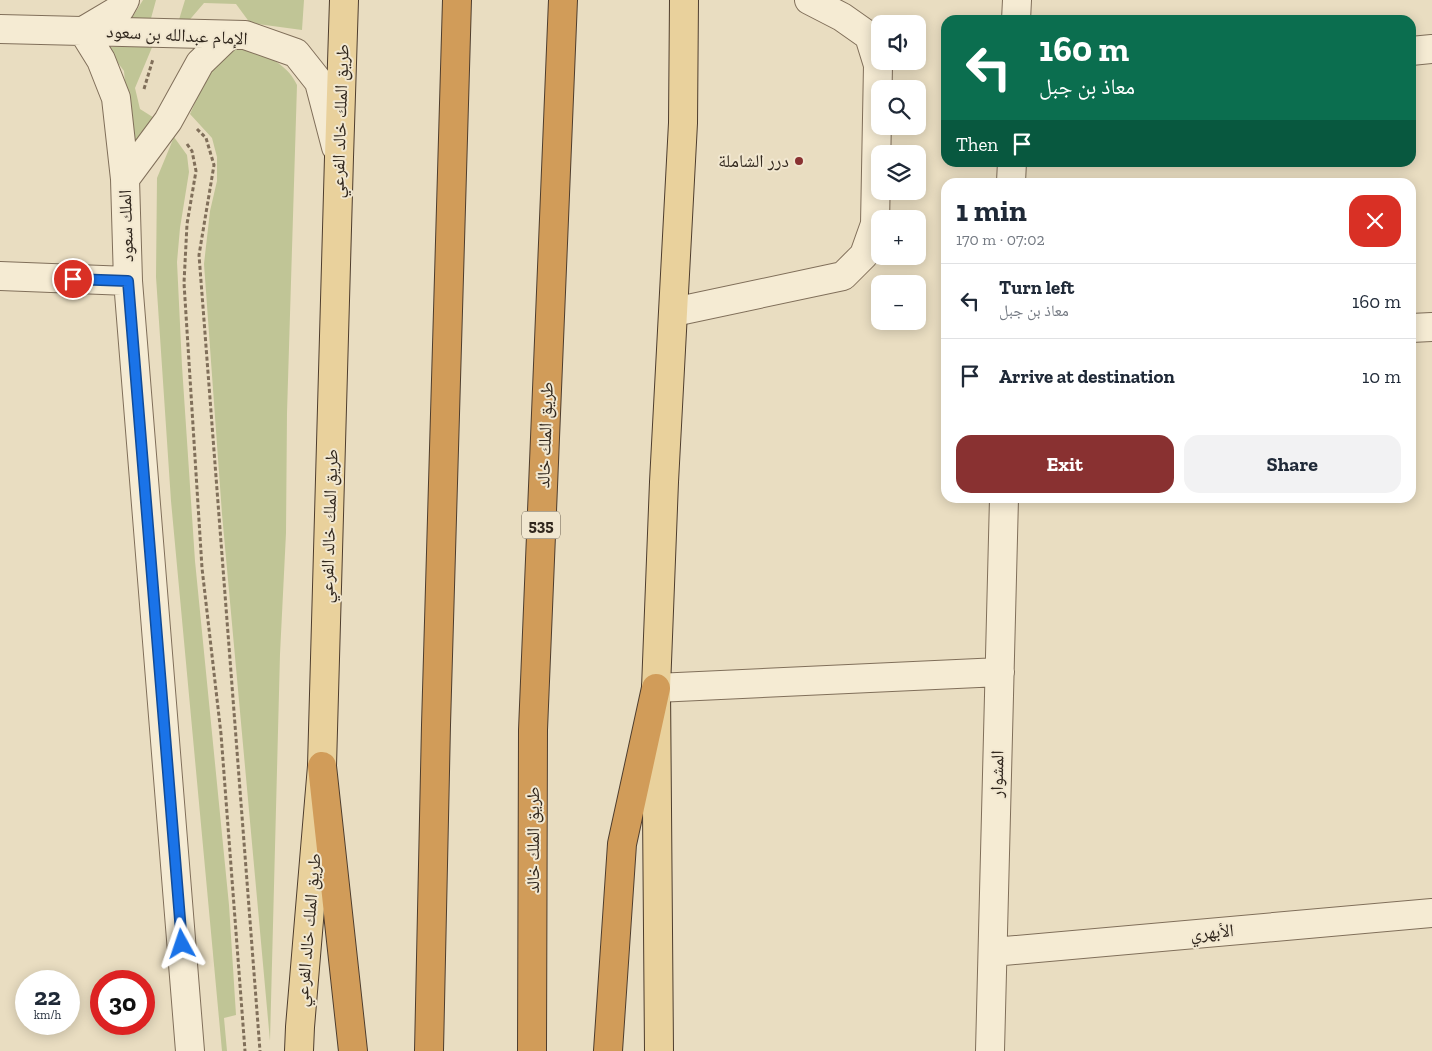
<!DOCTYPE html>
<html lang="en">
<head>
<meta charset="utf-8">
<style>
  body { margin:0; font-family:"Zilla Slab","Noto Naskh Arabic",serif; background:#f2f2f3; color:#1f2937; height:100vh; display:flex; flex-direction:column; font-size:19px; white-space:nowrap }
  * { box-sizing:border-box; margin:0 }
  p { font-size:16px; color:#747a83 }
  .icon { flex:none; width:28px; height:28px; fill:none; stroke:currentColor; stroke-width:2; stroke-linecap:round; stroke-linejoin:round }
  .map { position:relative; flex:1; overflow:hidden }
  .details { position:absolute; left:941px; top:178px; width:475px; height:325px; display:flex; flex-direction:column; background:#fff; border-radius:15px; box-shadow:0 2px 12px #0003 }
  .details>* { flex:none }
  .guide { position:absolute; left:941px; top:15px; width:475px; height:152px; border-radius:15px; box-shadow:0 2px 12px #0003; background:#0b6e4f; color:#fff; overflow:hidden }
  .fabs { position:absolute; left:871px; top:15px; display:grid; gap:10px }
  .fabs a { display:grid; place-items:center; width:55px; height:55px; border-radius:10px; background:#fff; box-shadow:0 2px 12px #0003; font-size:25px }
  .speed { position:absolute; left:15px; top:970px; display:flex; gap:10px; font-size:25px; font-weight:700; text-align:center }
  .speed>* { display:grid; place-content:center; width:65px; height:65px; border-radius:50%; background:#fff; box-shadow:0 2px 12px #0003; line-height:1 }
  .speed small { font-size:12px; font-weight:400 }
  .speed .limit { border:8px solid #d22; background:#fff; color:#111 }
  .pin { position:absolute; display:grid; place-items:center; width:42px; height:42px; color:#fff; margin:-21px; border:2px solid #fff; border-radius:50%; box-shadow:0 1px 5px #0007 }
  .me { position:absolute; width:55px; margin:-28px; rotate:355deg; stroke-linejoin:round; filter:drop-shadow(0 0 4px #0008) }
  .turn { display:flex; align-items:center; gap:18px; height:105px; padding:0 15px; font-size:22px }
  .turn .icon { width:65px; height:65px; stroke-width:2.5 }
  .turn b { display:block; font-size:35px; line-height:42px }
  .then { display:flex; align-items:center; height:48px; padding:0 15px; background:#0003; gap:10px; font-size:19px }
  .round { display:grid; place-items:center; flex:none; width:52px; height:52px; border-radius:15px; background:#f2f2f3 }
  .headline { display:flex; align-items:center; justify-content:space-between; height:85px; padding:0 15px }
  h1 { font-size:30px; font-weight:700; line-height:38px }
  .primary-button { display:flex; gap:10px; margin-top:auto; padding:10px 15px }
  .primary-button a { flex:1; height:58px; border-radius:15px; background:#893131; color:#fff; font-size:20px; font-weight:700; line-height:58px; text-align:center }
  .primary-button a+a { background:#f2f2f3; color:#1f2937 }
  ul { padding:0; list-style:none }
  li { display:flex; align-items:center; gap:15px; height:75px; padding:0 15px; border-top:1px solid #e0e1e3 }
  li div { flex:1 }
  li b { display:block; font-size:19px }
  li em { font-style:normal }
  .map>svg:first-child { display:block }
</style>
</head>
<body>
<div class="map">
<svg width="1432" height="1051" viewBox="0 0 1432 1051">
  <rect width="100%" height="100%" fill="#e9ddc1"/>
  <!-- green -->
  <path fill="#c0c596" d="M143,0H156L150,22L130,21Z
    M185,0H304L302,30L250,23L236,4L204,3L186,24L178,23Z
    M153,45L135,88L140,109L159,121L131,150L124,71L106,47Z
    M248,48C268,56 288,65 297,85L287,413L286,533L280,654L270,1041L222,514L204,264L210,211L217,181V157L212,138L190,114L198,96L202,74L230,50Z
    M174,137L187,155L189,172L180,228L177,262L182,366L195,561L229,905L236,1015L224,1018L227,1051H222L171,501L156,277L157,178Z"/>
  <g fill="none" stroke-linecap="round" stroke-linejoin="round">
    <defs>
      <path id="minor" d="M125,0L120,9L83,31L101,60L116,98L125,179L128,281L190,1051
        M1016,20L1017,0
        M0,29L245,35L296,53L319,82L336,147
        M1411,51L1432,49
        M125,179L168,121L200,63L229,35
        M1011,182L1012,162
        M0,276L128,281
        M674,312L843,276L864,255L875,224L878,65L869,36L842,17L809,0
        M1411,328L1432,327
        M656,688L1000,672
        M993,952L1432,913
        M990,1051L1004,498"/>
      <path id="major" d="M299,1051L300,1027L322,766L339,157L344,0
        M659,1051L656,688L664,482L683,123L684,0"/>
      <path id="highway" d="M322,766L353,1051
        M429,1051L436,725L457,0
        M532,1051L533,730L563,0
        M608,1051L622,844L656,688"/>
    </defs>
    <!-- minor casing -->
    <use href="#minor" stroke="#806f5a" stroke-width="30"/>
    <!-- major casing -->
    <use href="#major" stroke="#4e3d2e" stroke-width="30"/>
    <!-- highway casing -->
    <use href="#highway" stroke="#4e3d2e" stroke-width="30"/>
    <!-- path -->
    <path stroke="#806f5a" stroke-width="3" stroke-dasharray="4 2.5" stroke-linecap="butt" d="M144,89L153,59
      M197,129L206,138L214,165L199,255L260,1051
      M187,144L192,151L196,171L187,224L184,283L202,568L221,734L245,1051"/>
    <!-- minor -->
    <use href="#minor" stroke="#f5ebd3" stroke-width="28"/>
    <!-- major -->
    <use href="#major" stroke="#e9d19c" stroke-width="28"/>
    <!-- highway -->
    <use href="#highway" stroke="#d19c59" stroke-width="28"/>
  </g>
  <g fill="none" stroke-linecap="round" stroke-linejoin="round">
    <defs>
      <path id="route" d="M73,279L128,281L182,944"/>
    </defs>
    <!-- route casing -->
    <use href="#route" stroke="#114b97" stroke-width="12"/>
    <!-- route -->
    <use href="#route" stroke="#1a73e8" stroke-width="9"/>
  </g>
  <!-- markers -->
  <circle fill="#893131" stroke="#f1e7d0" stroke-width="2" cx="799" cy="161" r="5"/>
  <g text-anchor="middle" stroke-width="4" stroke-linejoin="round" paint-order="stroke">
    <!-- shield labels -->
    <rect fill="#f1e7d0" stroke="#6b6153" stroke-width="1" x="522" y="511.5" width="38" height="27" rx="4"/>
    <g font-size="16" font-weight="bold" fill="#31271d">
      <text x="541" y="531">535</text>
    </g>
    <!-- street labels -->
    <g font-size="18" fill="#31271d" stroke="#f1e7d0">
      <text transform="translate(177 35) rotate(3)" y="6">الإمام عبدالله بن سعود</text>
      <text transform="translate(340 121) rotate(-88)" y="6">طريق الملك خالد الفرعي</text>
      <text transform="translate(126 226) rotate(-92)" y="6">الملك سعود</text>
      <text transform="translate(545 435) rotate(-88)" y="6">طريق الملك خالد</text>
      <text transform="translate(329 526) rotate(-88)" y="6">طريق الملك خالد الفرعي</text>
      <text transform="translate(997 774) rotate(-89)" y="6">المشوار</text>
      <text transform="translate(533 840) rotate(-90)" y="6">طريق الملك خالد</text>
      <text transform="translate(308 930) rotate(-85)" y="6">طريق الملك خالد الفرعي</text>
      <text transform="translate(1212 932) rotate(-5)" y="6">الأبهري</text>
    </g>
    <!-- poi labels -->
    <g font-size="18" fill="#31271d" stroke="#f1e7d0" text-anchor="end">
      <text x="789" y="167">درر الشاملة</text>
    </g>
  </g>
</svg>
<div class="fabs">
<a><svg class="icon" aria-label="sound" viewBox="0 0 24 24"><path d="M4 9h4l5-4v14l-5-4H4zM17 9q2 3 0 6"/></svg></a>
<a><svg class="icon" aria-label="search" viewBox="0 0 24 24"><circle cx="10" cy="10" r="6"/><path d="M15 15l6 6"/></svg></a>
<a><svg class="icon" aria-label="layers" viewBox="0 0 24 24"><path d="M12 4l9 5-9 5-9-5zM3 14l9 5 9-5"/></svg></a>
<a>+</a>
<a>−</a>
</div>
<div class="speed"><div>22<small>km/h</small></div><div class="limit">30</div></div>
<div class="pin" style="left:73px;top:279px;background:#d93025"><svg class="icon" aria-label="arrive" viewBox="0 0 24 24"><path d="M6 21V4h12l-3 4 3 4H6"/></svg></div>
<svg class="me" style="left:182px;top:944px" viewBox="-20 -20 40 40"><path d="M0-17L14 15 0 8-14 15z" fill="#1a73e8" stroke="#fff" stroke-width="4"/></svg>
<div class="guide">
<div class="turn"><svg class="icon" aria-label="left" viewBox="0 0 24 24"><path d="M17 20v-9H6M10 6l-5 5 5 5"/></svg><div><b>160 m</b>معاذ بن جبل</div></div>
<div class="then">Then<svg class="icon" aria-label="arrive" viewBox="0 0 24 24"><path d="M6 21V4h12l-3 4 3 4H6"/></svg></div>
</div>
<section class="details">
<div class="headline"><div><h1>1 min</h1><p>170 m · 07:02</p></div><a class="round" style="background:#d93025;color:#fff"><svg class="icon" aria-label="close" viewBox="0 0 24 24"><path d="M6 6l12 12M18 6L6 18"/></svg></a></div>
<ul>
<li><svg class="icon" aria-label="left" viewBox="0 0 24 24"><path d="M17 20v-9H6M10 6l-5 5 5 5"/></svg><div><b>Turn left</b><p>معاذ بن جبل</p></div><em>160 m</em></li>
<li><svg class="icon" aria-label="arrive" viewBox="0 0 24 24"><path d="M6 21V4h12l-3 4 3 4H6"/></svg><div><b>Arrive at destination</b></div><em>10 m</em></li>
</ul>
<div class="primary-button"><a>Exit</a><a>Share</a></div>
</section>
</div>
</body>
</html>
